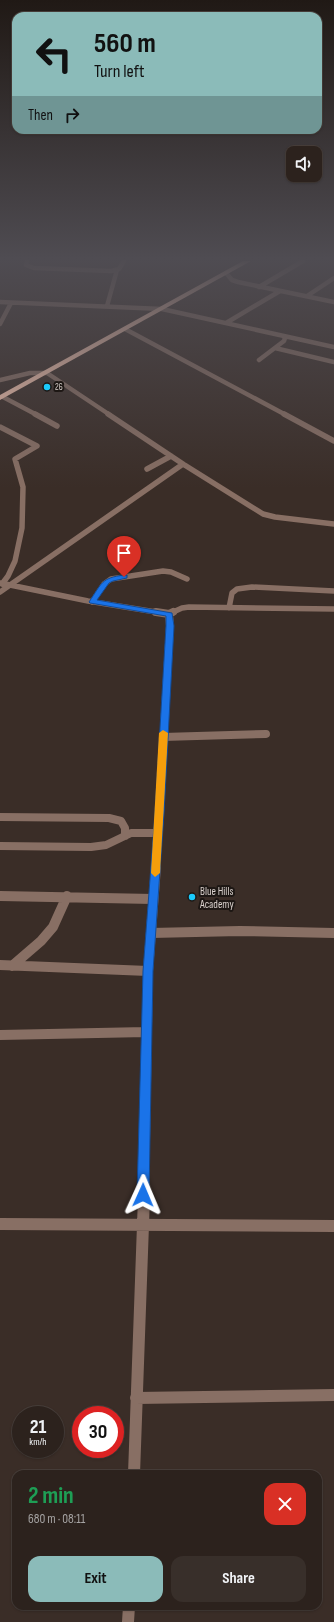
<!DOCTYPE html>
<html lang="en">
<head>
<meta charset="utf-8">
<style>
  body { margin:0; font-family:"Sofia Sans Condensed",sans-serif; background:#382f2a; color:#f1f3f6; height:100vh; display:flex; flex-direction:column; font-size:15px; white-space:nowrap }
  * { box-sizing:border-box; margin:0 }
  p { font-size:13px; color:#a6a4a4 }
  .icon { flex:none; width:22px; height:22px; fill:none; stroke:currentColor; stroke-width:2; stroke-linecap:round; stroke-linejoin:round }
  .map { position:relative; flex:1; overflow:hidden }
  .drawer { position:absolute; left:12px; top:1470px; width:310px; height:140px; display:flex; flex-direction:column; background:#2c221d; border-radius:12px; box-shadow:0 1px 3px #0004,0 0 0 1px #483f3b }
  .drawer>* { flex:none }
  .banner { position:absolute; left:12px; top:12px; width:310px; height:122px; border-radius:12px; box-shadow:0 1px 3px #0004,0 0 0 1px #483f3b; background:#8bbbb9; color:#111; overflow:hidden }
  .fabs { position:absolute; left:286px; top:146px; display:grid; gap:8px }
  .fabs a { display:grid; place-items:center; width:36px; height:36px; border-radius:8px; background:#2c221d; box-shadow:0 1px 3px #0004,0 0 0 1px #483f3b; font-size:20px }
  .speed { position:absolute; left:12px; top:1406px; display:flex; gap:8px; font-size:20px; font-weight:700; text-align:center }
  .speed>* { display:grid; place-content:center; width:52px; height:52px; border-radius:50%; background:#2c221d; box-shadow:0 1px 3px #0004,0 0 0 1px #483f3b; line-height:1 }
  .speed small { font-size:10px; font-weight:400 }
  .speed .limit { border:6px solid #d22; background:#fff; color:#111 }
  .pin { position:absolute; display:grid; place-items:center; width:34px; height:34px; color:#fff; margin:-41px -17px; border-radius:50% 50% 50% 0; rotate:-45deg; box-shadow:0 0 4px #0007 }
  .pin .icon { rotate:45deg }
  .me { position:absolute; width:44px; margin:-22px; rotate:1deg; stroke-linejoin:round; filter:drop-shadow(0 0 3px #0008) }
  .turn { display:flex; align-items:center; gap:14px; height:84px; padding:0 16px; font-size:18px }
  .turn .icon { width:52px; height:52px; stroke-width:2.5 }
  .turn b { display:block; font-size:28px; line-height:34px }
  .then { display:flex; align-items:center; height:38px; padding:0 16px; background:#0003; gap:8px; font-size:15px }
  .round { display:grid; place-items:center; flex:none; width:42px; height:42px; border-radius:12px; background:#382f2a }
  .overview { display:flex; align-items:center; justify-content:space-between; height:68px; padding:0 16px }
  h1 { font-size:24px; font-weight:700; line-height:30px; color:#1e9e55 }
  .action { display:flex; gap:8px; margin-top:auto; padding:8px 16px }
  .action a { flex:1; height:46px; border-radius:12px; background:#8bbbb9; color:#111; font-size:16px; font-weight:700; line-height:46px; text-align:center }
  .action a+a { background:#382f2a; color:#f1f3f6 }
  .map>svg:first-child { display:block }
</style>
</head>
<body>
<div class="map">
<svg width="334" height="1622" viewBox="0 0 334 1622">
  <rect width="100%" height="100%" fill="#3a2d27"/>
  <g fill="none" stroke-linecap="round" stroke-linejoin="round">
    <!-- street-far4 -->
    <path stroke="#886f64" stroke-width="4.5" d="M27,261L26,265L34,268L111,271L119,269L124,261
      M226,273L232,280L238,282L334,302
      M259,287L303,261
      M307,296L334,278
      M0,302L162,309L334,347
      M107,306L117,270
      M226,323L280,291
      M0,324L11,303
      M125,329L286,415
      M275,348L334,362
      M259,360L284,341L285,338L283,336
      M0,380L30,373H47L110,415
      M3,397L37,415"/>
    <!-- street-far3 -->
    <path stroke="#886f64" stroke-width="5.5" d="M35,414L57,426
      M284,414L334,441
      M0,427L37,446L15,459L23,487L22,528L15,561L8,576L2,584
      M183,464L263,514L275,517L334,524
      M147,469L171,456
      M0,583L10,585L183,464L108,414
      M0,592L10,585L88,601L162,613
      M92,602L104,584L111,579L163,571L171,572L187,579
      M229,608L232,593L237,589L252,587L334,591
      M171,613L182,608L189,607L334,609"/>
    <!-- street-far2 -->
    <path stroke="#886f64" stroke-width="8" d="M156,612L169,614
      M163,737L266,734
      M0,817L109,818L121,821L125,828V836
      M0,846L91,847L106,845L131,833H158
      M156,868L170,626L169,614L173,612"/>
    <!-- street-far1 -->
    <path stroke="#886f64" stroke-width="10" d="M0,896L153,899
      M151,933L240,931L334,933
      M0,965L148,971
      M12,966L41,941L53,927L67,896
      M0,1035L146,1032
      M144,1198L148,971L156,867"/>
    <!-- street -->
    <path stroke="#886f64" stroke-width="12" d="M0,1224L334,1226
      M136,1398L334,1395
      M134,1474L144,1197
      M128,1622L129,1606"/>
    <!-- highway -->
    <path fill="#fac8b2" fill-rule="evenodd" d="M243,261H251L0,400V395Z"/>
  </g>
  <!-- sky -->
  <linearGradient id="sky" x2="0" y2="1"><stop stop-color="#201915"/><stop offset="0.53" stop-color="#4f4c52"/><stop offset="1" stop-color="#4f4c52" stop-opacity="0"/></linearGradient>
  <rect width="334" height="488" fill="url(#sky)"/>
  <!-- route -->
  <path fill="#1a73e8" stroke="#114b97" d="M124,575H127V578L113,581L109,583L97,600L172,613L174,626L164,813L153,971L149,1195L147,1199L143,1201L139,1199L137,1195L143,971L155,813L166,626V616L90,603L89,602C102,583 101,578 124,575Z"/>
  <!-- slow -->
  <path fill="#f59e0b" d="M163,730L168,733L160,873L155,877L151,873L159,733Z"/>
  <!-- markers -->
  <g fill="#1acafc" stroke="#1d1714" stroke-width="1.5">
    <circle cx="47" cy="387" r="4"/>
    <circle cx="192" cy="897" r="4"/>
  </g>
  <g text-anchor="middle" stroke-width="4" stroke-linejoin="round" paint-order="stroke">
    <!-- far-poi labels -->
    <g font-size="9" fill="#d8d0cc" stroke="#1d1714" text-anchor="start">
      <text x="55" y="390">26</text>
    </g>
    <!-- poi labels -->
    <g font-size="11" fill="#d8d0cc" stroke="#1d1714" text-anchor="start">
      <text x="200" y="895">Blue Hills<tspan x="200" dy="13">Academy</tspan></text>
    </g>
  </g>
</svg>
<div class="fabs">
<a><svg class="icon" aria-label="sound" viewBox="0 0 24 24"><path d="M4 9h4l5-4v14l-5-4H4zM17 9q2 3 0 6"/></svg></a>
</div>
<div class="speed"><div>21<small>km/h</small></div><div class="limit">30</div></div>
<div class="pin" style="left:124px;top:577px;background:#d93025"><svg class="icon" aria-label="arrive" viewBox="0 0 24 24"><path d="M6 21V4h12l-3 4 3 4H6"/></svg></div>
<svg class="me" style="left:143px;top:1195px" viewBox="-20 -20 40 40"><path d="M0-17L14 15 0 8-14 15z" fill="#1a73e8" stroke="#fff" stroke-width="4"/></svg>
<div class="banner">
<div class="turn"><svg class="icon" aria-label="left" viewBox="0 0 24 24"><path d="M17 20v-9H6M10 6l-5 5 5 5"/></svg><div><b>560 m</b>Turn left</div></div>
<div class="then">Then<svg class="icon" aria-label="right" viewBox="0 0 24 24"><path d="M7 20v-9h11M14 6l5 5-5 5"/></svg></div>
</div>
<section class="drawer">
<div class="overview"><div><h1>2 min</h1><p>680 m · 08:11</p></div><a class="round" style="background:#d93025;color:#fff"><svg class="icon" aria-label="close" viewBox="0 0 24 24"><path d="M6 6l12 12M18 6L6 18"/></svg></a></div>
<div class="action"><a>Exit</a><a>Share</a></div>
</section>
</div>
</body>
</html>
